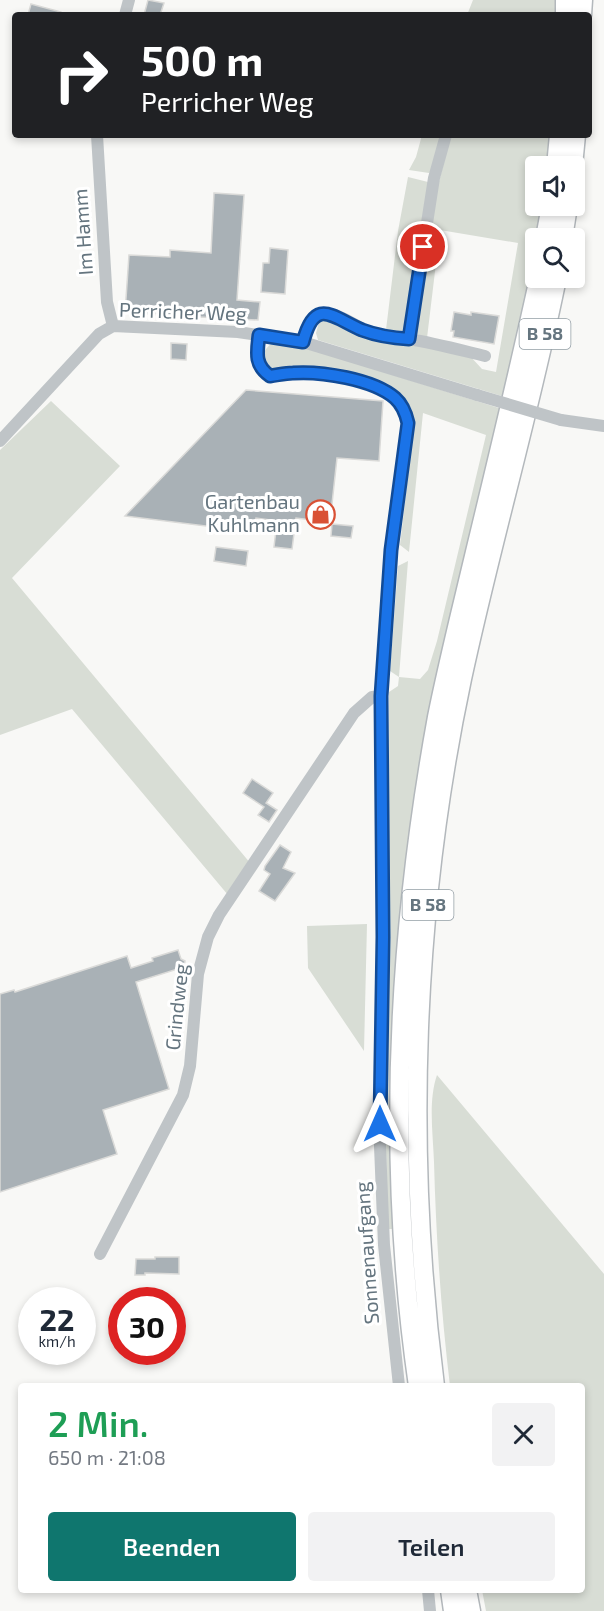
<!DOCTYPE html>
<html lang="de">
<head>
<meta charset="utf-8">
<style>
  body { margin:0; font-family:"Exo 2",sans-serif; background:#f2f2f3; color:#1f2937; height:100vh; display:flex; flex-direction:column; font-size:22px; white-space:nowrap }
  * { box-sizing:border-box; margin:0 }
  p { font-size:20px; color:#747a83 }
  .icon { flex:none; width:33px; height:33px; fill:none; stroke:currentColor; stroke-width:2; stroke-linecap:round; stroke-linejoin:round }
  .map { position:relative; flex:1; overflow:hidden }
  .details { position:absolute; left:18px; top:1383px; width:567px; height:210px; display:flex; flex-direction:column; background:#fff; border-radius:6px; box-shadow:0 3px 9px #0003 }
  .details>* { flex:none }
  .banner { position:absolute; left:12px; top:12px; width:580px; height:126px; border-radius:6px; box-shadow:0 3px 9px #0003; background:#202124; color:#fff; overflow:hidden }
  .fabs { position:absolute; left:525px; top:156px; display:grid; gap:12px }
  .fabs a { display:grid; place-items:center; width:60px; height:60px; border-radius:6px; background:#fff; box-shadow:0 3px 9px #0003; font-size:30px }
  .speed { position:absolute; left:18px; top:1287px; display:flex; gap:12px; font-size:30px; font-weight:700; text-align:center }
  .speed>* { display:grid; place-content:center; width:78px; height:78px; border-radius:50%; background:#fff; box-shadow:0 3px 9px #0003; line-height:1 }
  .speed small { font-size:15px; font-weight:400 }
  .speed .limit { border:9px solid #d22; background:#fff; color:#111 }
  .pin { position:absolute; display:grid; place-items:center; width:51px; height:51px; color:#fff; margin:-26px; border:3px solid #fff; border-radius:50%; box-shadow:0 2px 6px #0007 }
  .me { position:absolute; width:66px; margin:-33px; rotate:0deg; stroke-linejoin:round; filter:drop-shadow(0 0 4px #0008) }
  .turn { display:flex; align-items:center; gap:21px; height:126px; padding:0 30px; font-size:27px }
  .turn .icon { width:78px; height:78px; stroke-width:2.5 }
  .turn b { display:block; font-size:42px; line-height:51px }
  .round { display:grid; place-items:center; flex:none; width:63px; height:63px; border-radius:6px; background:#f2f2f3 }
  .head { display:flex; align-items:center; justify-content:space-between; height:102px; padding:0 30px }
  h1 { font-size:36px; font-weight:600; line-height:45px; color:#1e9e55 }
  .cta { display:flex; gap:12px; margin-top:auto; padding:12px 30px }
  .cta a { flex:1; height:69px; border-radius:6px; background:#0f766e; color:#fff; font-size:24px; font-weight:600; line-height:69px; text-align:center }
  .cta a+a { background:#f2f2f3; color:#1f2937 }
  .map>svg:first-child { display:block }
</style>
</head>
<body>
<div class="map">
<svg width="604" height="1611" viewBox="0 0 604 1611">
  <rect width="100%" height="100%" fill="#f8f8f6"/>
  <!-- green -->
  <path fill="#d8ddd5" d="M473,0H557V15H467Z
    M422,135H442L432,171L429,173L409,170L416,157Z
    M451,135H551L548,166H536V206H543L530,283L505,397L318,340L316,333L319,322L330,318L469,355L482,369L496,372L518,243L440,230L427,338L414,333L435,197Z
    M408,177L428,182L405,339L385,338L398,231Z
    M274,342L300,346L502,409C471,534 437,659 416,786C392,932 398,1082 395,1229H388L386,1153L389,894V692L398,686L399,677L390,671L398,566L408,561L399,677L420,679L428,670L437,641L486,435L423,413L409,552L400,545L414,423C413,417 413,411 409,405C395,381 331,366 304,366C291,366 281,373 268,368C260,357 264,348 274,342Z
    M51,401L120,466L12,578L251,864L228,895L72,709L0,735V450Z
    M367,924L364,1051L308,968L307,926Z
    M437,1075L604,1274V1611H486L482,1590H582V1386H450C441,1311 436,1237 434,1162C433,1134 428,1101 437,1075Z"/>
  <!-- building -->
  <path fill="#a9b1b6" stroke="#dadad8" stroke-width="1.5" d="M148,0L164,3L160,15H144Z
    M31,4L61,12V15H28Z
    M214,193L244,195L237,300L260,302L258,320L125,313L129,255L170,257V250L211,253Z
    M270,248L288,250L285,294L261,292L263,263H269Z
    M454,312L471,315V312L499,316L494,344L453,337L454,331H451Z
    M171,343L187,344L186,360L171,359Z
    M246,390L383,401L379,461L337,458L330,522L296,518L292,549L274,547L277,521L256,518L254,532L125,516Z
    M332,524L353,526L351,538L331,536Z
    M216,547L248,551L246,566L214,561Z
    M252,779L273,793L266,803L277,810L269,822L258,815L264,807L243,793Z
    M280,845L291,852L283,868L295,873L275,901L259,891L270,874L264,870L265,866Z
    M178,950L181,959L185,961L184,967L136,982L169,1089L103,1110L117,1154L0,1192V994L14,990L15,992L127,956L131,968L153,961L152,958Z
    M155,1257H179V1274L145,1273V1275H135L136,1259H155Z"/>
  <g fill="none" stroke-linecap="round" stroke-linejoin="round">
    <defs>
      <path id="primary" d="M565,15V0
        M582,15L583,0
        M556,166L559,135
        M573,166L576,135
        M545,238L551,206
        M563,238L568,206
        M418,1386C386,1165 397,937 437,717C448,662 462,607 475,552C497,461 519,370 539,278
        M435,1386C405,1152 413,910 462,679C491,544 530,412 557,278
        M450,1590L453,1611
        M467,1590L471,1611"/>
    </defs>
    <!-- primary casing -->
    <use href="#primary" stroke="#b3b8bc" stroke-width="21"/>
    <!-- minor -->
    <path stroke="#bfc4c7" stroke-width="12" d="M125,15L129,0
      M97,135L107,302L113,326
      M259,335C258,346 254,361 262,370C271,380 282,374 293,373C321,371 373,379 395,399C403,405 406,414 408,423L391,550L381,696L383,937L380,1146L384,1245L399,1386
      M409,339L434,178L446,135
      M303,342L477,395
      M561,420L604,426
      M0,441L99,334L113,326L238,332L303,342C306,331 308,316 322,314C338,311 357,328 372,333C385,338 396,337 409,339C434,343 460,350 485,356
      M100,1254L183,1095L190,1066L198,974L208,937L219,915L354,713L372,697L381,696
      M428,1590L430,1611"/>
    <!-- primary -->
    <use href="#primary" stroke="#fff" stroke-width="18"/>
    <!-- minor-bridge -->
    <path stroke="#bfc4c7" stroke-width="12" d="M477,395L561,420"/>
  </g>
  <g fill="none" stroke-linecap="round" stroke-linejoin="round">
    <defs>
      <path id="route" d="M380,1124L383,937L381,696L391,550L408,423C406,414 403,405 395,398C373,379 321,371 293,373C285,373 278,375 270,376C254,365 257,352 259,335L303,342C315,296 332,317 362,330C378,336 392,338 409,339L423,247"/>
    </defs>
    <!-- route casing -->
    <use href="#route" stroke="#114b97" stroke-width="15"/>
    <!-- route -->
    <use href="#route" stroke="#1a73e8" stroke-width="10"/>
  </g>
  <!-- icons -->
  <defs>
    <symbol id="shop-ring" viewBox="-11 -11 22 22"><circle r="9.5" fill="#fff" stroke="#d95135" stroke-width="1.5"/><path d="M-5-2.5h2.3a2.7 3.5 0 0 1 5.4 0H5L5.5 6h-11ZM-1.5-2.5h3a1.5 2.3 0 0 0-3 0Z" fill="#d95135"/></symbol>
  </defs>
  <g fill-rule="evenodd">
    <use href="#shop-ring" x="304" y="498" width="33" height="33"/>
  </g>
  <g text-anchor="middle" stroke-width="6" stroke-linejoin="round" paint-order="stroke">
    <!-- shield labels -->
    <g fill="#fff" stroke="#939ea5" stroke-width="1.5">
      <rect x="519.5" y="319" width="51" height="30" rx="4.5"/>
      <rect x="402.5" y="890" width="51" height="30" rx="4.5"/>
    </g>
    <g font-size="18" font-weight="bold" fill="#65757f">
      <text x="545" y="340">B 58</text>
      <text x="428" y="911">B 58</text>
    </g>
    <!-- street labels -->
    <g font-size="20" fill="#65757f" stroke="#fff">
      <text transform="translate(83 232) rotate(-94)" y="7">Im Hamm</text>
      <text transform="translate(183 312) rotate(2)" y="7">Perricher Weg</text>
      <text transform="translate(177 1007) rotate(-84)" y="7">Grindweg</text>
      <text transform="translate(367 1253) rotate(-94)" y="7">Sonnenaufgang</text>
    </g>
    <!-- poi labels -->
    <g font-size="20" fill="#65757f" stroke="#fff" text-anchor="end">
      <text x="300" y="509">Gartenbau<tspan x="300" dy="23">Kuhlmann</tspan></text>
    </g>
  </g>
</svg>
<div class="fabs">
<a><svg class="icon" aria-label="sound" viewBox="0 0 24 24"><path d="M4 9h4l5-4v14l-5-4H4zM17 9q2 3 0 6"/></svg></a>
<a><svg class="icon" aria-label="search" viewBox="0 0 24 24"><circle cx="10" cy="10" r="6"/><path d="M15 15l6 6"/></svg></a>
</div>
<div class="speed"><div>22<small>km/h</small></div><div class="limit">30</div></div>
<div class="pin" style="left:423px;top:247px;background:#d93025"><svg class="icon" aria-label="arrive" viewBox="0 0 24 24"><path d="M6 21V4h12l-3 4 3 4H6"/></svg></div>
<svg class="me" style="left:380px;top:1124px" viewBox="-20 -20 40 40"><path d="M0-17L14 15 0 8-14 15z" fill="#1a73e8" stroke="#fff" stroke-width="4"/></svg>
<div class="banner">
<div class="turn"><svg class="icon" aria-label="right" viewBox="0 0 24 24"><path d="M7 20v-9h11M14 6l5 5-5 5"/></svg><div><b>500 m</b>Perricher Weg</div></div>
</div>
<section class="details">
<div class="head"><div><h1>2 Min.</h1><p>650 m · 21:08</p></div><a class="round"><svg class="icon" aria-label="close" viewBox="0 0 24 24"><path d="M6 6l12 12M18 6L6 18"/></svg></a></div>
<div class="cta"><a>Beenden</a><a>Teilen</a></div>
</section>
</div>
</body>
</html>
